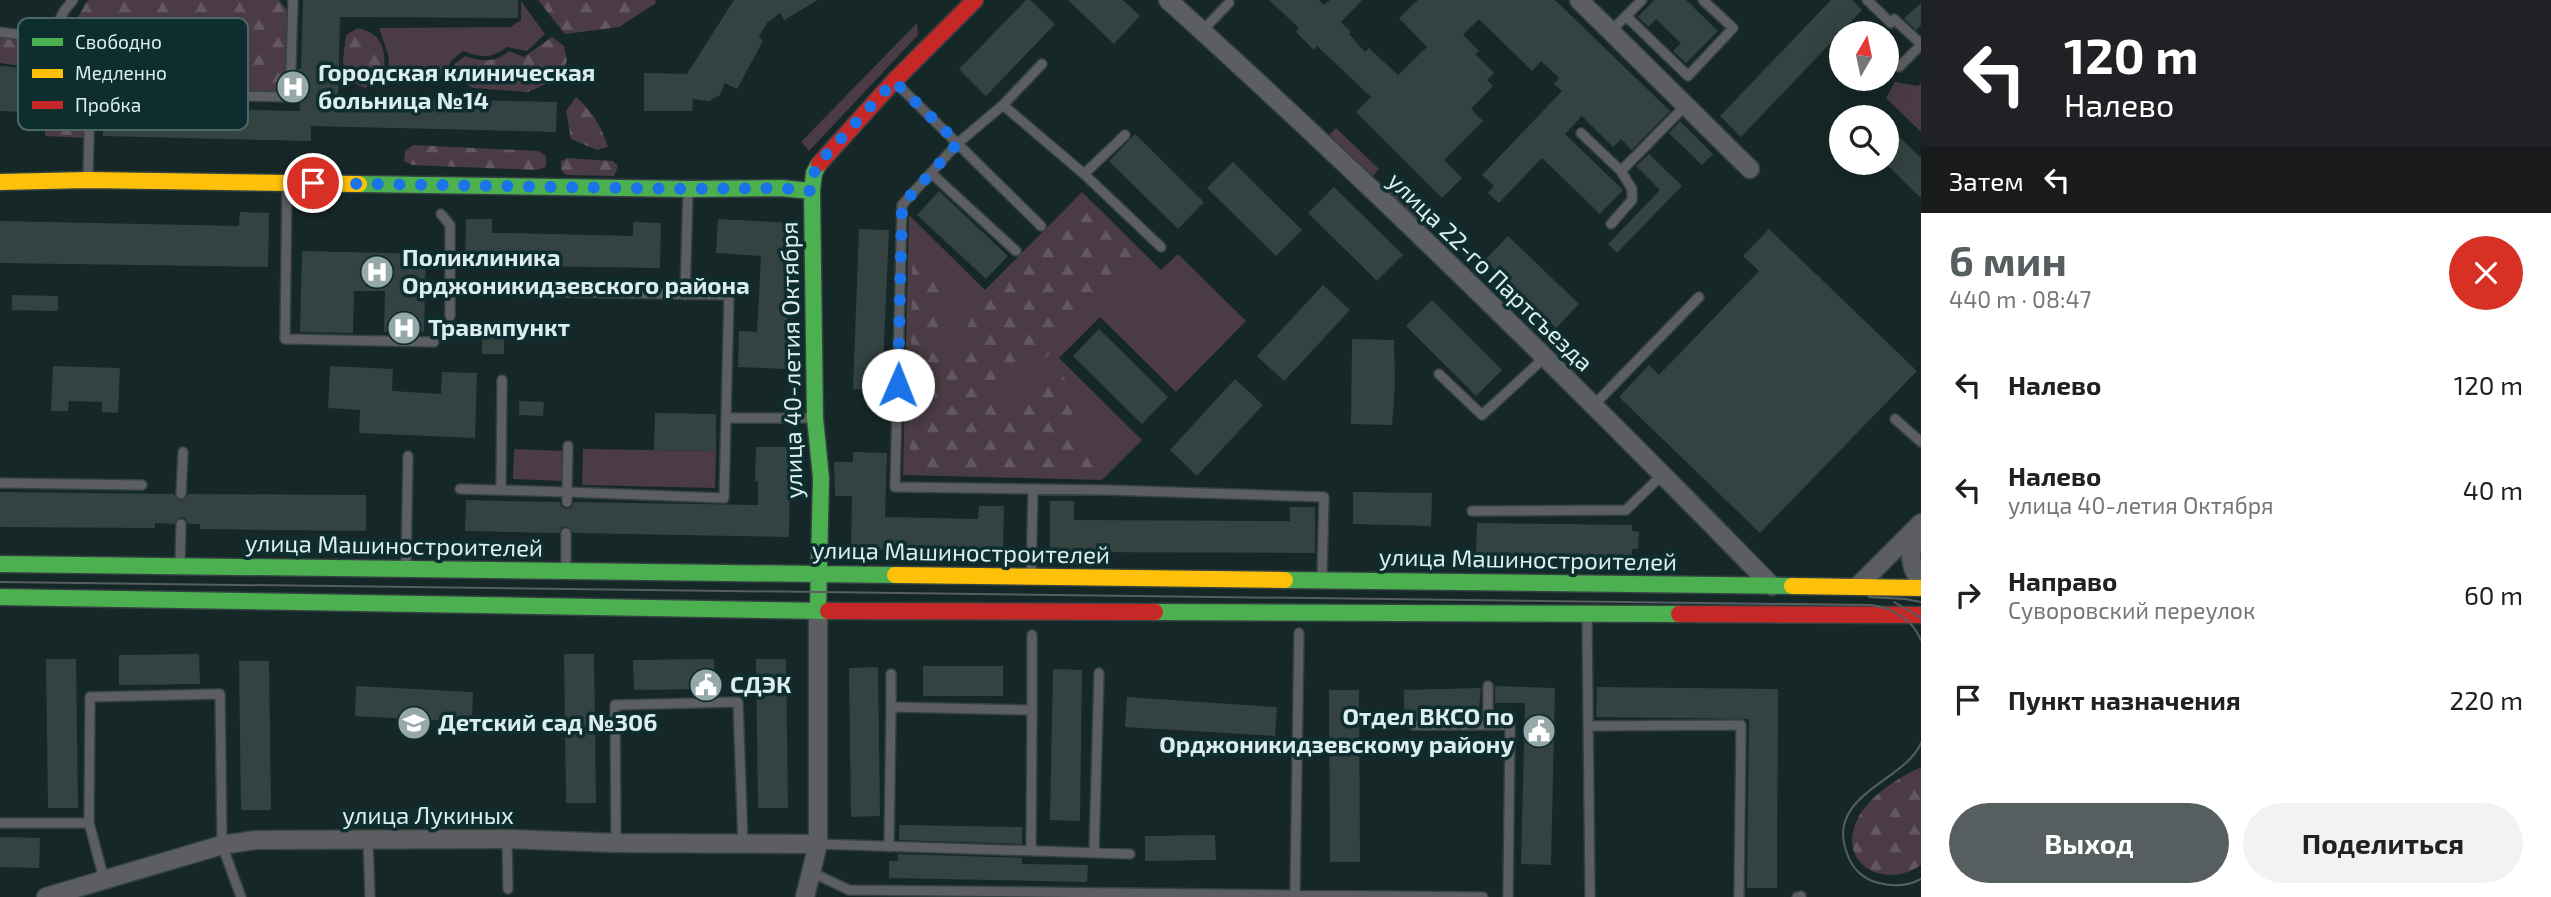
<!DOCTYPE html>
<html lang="ru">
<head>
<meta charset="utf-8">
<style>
  body { margin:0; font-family:"Exo 2",sans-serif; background:#f2f2f2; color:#202124; height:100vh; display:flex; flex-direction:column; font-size:26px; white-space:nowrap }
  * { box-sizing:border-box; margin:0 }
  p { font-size:23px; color:#757577 }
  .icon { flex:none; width:38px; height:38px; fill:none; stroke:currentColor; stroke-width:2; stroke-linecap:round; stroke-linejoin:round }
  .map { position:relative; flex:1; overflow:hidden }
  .drawer { display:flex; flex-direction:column; background:#fff; width:630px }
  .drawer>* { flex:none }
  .hud { background:#202124; color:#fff; overflow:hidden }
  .needle { width:46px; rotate:9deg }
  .fabs { position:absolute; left:1829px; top:21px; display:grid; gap:14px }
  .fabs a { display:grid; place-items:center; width:70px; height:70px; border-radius:50%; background:#fff; box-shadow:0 7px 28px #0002; font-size:35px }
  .pin { position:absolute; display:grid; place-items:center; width:60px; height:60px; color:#fff; margin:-30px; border:4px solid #fff; border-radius:50%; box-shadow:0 2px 7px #0007 }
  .me { position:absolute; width:77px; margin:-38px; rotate:1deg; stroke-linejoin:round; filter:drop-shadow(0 0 5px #0008) }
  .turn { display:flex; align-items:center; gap:24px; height:147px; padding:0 28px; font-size:32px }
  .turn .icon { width:91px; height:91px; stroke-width:2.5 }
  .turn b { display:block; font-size:49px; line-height:60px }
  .then { display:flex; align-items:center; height:66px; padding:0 28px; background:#0003; gap:14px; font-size:26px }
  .round { display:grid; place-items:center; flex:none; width:74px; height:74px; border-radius:37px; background:#f2f2f2 }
  .head { display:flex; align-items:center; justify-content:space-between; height:119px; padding:0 28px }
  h1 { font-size:42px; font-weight:700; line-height:52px; color:#565e5f }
  .primary-button { display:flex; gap:14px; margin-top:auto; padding:14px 28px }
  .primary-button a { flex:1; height:80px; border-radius:42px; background:#565e5f; color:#fff; font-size:28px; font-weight:700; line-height:80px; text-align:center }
  .primary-button a+a { background:#f2f2f2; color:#202124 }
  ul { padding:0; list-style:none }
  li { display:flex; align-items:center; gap:21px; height:105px; padding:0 28px }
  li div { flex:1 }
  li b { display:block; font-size:26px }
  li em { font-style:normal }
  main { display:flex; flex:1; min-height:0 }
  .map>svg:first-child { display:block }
</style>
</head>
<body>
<main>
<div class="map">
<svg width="1921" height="897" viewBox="0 0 1921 897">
  <defs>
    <pattern id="forest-firs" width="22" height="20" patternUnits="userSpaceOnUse" patternTransform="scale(1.75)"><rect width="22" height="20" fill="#4a3b45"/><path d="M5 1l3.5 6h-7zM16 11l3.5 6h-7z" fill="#645860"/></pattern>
  </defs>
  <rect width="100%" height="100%" fill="#162727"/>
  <!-- green -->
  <path fill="#4a3b45" d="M521,1L545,34L527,51L507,47C491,59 481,58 463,51L451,61L445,75L388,73L389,57L379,28L510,27L521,20Z
    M917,23L918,35L809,151L801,142Z
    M1895,82L1918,86L1921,83V132L1886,98Z
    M1336,128L1379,169L1368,181L1325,139Z
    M1392,182L1433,222L1422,233L1381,193Z
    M1082,192L1161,270L1178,254L1246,321L1176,392L1100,317L1059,358L1142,440L1102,480L903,475L909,215L985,290Z
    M514,449L563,451L562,481L513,479Z
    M583,449L716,451L715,488L582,485Z"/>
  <!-- forest -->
  <path fill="url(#forest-firs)" d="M88,0H279L289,13L287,93L88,89L86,138L45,136L47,69Z
    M538,0H655L656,3L619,27L565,34Z
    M358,28C386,34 388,57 381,81L365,88L346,80L343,61L346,35Z
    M0,36L44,44L41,62L35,68L0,63Z
    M552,37L564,46L567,61L559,78L528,92L473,88L451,75L455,64L465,56C483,62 494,63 509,51L524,57Z
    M576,97C593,112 601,126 608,147L597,150L571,139L566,111Z
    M413,145L538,151L546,156V167L536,170L412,165L404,161L405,151Z
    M567,158L613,161L618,166L614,176L566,175L561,170V161Z
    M1085,205L1142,263L1042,361L1007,374L989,392L1010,409L1028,395L1038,368L1054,362L1074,393L1071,427L1108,456L1096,471L910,468L912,263H943L942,358L963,340L972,315Z
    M1921,767V865C1884,891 1835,863 1858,818C1870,795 1898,778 1921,767Z"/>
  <!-- building -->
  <path fill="#344242" d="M303,0H518V18L340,17L338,97L557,102L556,132L311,126V141L103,136L104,107L300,111L301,81H297L298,69H301Z
    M734,0H818L784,20L780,13L767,23L759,36L763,41L737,89L725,83L720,95L709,101L693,99L692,111H644V73L687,74Z
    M1026,0H1030L1055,24L986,96L959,69Z
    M1068,0H1123L1140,16L1114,44Z
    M1269,0H1319L1324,5L1330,0H1362L1341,22L1351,32L1349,34L1365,52L1369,48L1398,75L1427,47L1399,18L1418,0H1555L1670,111L1632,150L1621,139L1613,147L1582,116L1565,134L1623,190L1600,214L1542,158L1499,203L1488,193L1494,186L1482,175L1562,91L1554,84L1559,78L1541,61L1532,71L1479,19L1463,35L1479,51L1475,54L1494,73L1487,80L1493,86L1471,109L1483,121L1444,160L1462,178L1442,198L1356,112L1371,97L1317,46L1314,50L1296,32L1299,28Z
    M1654,0H1686L1718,31L1686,63L1673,51L1681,43L1656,19L1649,27L1638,17Z
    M1831,0H1852L1862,10L1741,137L1720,116Z
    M1921,3V25L1916,30L1904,18Z
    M0,66L25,68L22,112L0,111Z
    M1680,121L1713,154L1702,165L1669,133Z
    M1886,124L1921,158V198L1886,164Z
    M1135,134L1204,202L1178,229L1109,161Z
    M1649,154L1682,186L1617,253L1608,244L1660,190L1636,166Z
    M1233,162L1302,230L1276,256L1207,188Z
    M1334,187L1403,255L1377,281L1308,213Z
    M939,191L1008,256L986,279L917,215Z
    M240,212L269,213L268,267L0,263V221L239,226Z
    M466,219H492V233H504L633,236V222L661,223L660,268L465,265Z
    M718,219L792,223L785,369L738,367L739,331L757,332L761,256L716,253Z
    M859,229L889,230L882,390L853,389Z
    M1769,229L1917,371L1760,533L1619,397L1649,365L1659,375L1759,271L1743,256Z
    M1508,236L1579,304L1556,328L1485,260Z
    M302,251L426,254L424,332H384L385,291H354L353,333L300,332Z
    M1323,285L1350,310L1284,381L1257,356Z
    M12,295L58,296V311L12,310Z
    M1432,300L1502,370L1476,396L1406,326Z
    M1099,329L1168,397L1142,424L1073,356Z
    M504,335V354H482V336Z
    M1352,339L1394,340L1395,386L1392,425L1351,424Z
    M53,366L120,368L118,413L102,412V402L69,401L68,411H51Z
    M330,366L393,369L392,391L441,394L442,372L477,373L475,438L359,433L360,410L328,408Z
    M1235,379L1263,405L1197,476L1170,450Z
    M519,401L544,402L543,416L519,415Z
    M655,413L716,414V451L654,450Z
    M756,447H790L789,537L573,533L567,526L562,527L559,533L465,531L466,500L560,502L561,506L566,509L571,508L574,502L758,505V481H755Z
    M853,452L887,453L885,517L978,519L979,506H1004L1003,552L851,549L852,496H835L834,462H853Z
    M0,492L174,494L177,499L181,501L186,498L188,494L366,495V531L200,529V524H188L185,518L180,517L174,524L155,523V528L0,527Z
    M1353,492L1432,493L1431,526L1353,524Z
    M1050,501H1074V520L1290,521V507H1315V553L1050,552Z
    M1477,523L1632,525V531L1639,532L1638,549H1632V557L1476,555Z
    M199,654L200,684L119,685V655Z
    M564,654H594L596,803H566Z
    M46,659H76L78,808H48Z
    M714,659V689L634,690L633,660Z
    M756,659H786L788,808H758Z
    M239,661H269L271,810H241Z
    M923,666H1003V696H923Z
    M878,667L880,816L851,817L849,668Z
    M1053,669L1082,670L1080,821L1050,820Z
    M356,686L473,692L472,722L355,716Z
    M1495,686L1555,688L1551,865L1521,864L1525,703H1495Z
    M1597,687L1778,689L1777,888H1747L1749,719L1596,717Z
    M1481,688L1478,718L1404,719V690Z
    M1329,690H1359L1360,862H1330Z
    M1127,697L1277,707L1275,736L1125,727Z
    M899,825L1022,827V844L899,840Z
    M1215,835L1216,860L1145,861V836Z
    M0,837L40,838L39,868L0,867Z
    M898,854L1022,858V864L1088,865L1087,882L889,878V861H898Z"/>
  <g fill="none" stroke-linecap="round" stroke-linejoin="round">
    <defs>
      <path id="lane" d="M1867,0L1891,23
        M1626,16L1688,76L1733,28L1703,0
        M1894,19L1921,44
        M1202,31L1229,3
        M1611,31L1642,0
        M0,32L50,39L64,11L73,0
        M1042,64L1003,105L958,143L902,205L895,487L1106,490L1324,497L1322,578
        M1899,67L1921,45
        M896,83L1041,226
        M1003,105L1084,174L1161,247
        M1581,133L1621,171L1684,107
        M931,173L1016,251
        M1084,174L1125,135
        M88,178L90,93L290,97L293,0
        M287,185L285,339L434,342
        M441,214L450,225V316
        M1611,224L1632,200V189L1621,171
        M450,290L729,295L726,418
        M685,295L688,191
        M1439,374L1482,415L1544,358
        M1594,405L1699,297
        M1895,419L1921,442
        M0,483L142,485
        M460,489L567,492L568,446
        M501,490L502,380
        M181,494L183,452
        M567,502V492L724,498L726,418H812
        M1472,511L1626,510L1663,474
        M180,564L181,524
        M406,566L408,456
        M566,569V533
        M1031,576L1033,491
        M1587,615L1590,897
        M891,707V674
        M1032,710V635
        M1413,725H1510L1508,897
        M1488,725V686
        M1588,726L1741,725L1739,897
        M0,823H89
        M507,839L508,889
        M368,841L370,897
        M616,843L615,705L738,702L743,845
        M818,844L1130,854
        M889,847L891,707L1032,710L1031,851
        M1094,853L1099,673
        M811,872L849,890L1483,897
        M104,879L89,823L90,697L220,694L222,845L241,897
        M1295,895L1299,633
        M1797,897L1801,896"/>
      <path id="street" d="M1168,0C1376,188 1576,385 1772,586
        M1579,0L1750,169
        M1916,529C1912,545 1906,567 1921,579
        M1858,586L1921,523
        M46,897L222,845L256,840L507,839L616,843L818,844
        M805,897L818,844V609"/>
      <path id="fast" d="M359,184L688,189L780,188L812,191
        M0,564L895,575
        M1285,580L1792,586
        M0,597L828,611
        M818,609L821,478L815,418L812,191L814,173L819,164
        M1155,612L1679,614"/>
      <path id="slow" d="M0,182L88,180L359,184
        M895,575L1285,580
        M1792,586L1921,588"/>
      <path id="jam" d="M819,164L894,81L975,0
        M828,611L1155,612
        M1679,614L1921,615"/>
    </defs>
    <!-- lane casing -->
    <use href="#lane" stroke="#334141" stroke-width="12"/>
    <!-- street casing -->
    <use href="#street" stroke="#334141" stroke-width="21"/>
    <!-- fast casing -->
    <use href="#fast" stroke="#334141" stroke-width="19"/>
    <!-- slow casing -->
    <use href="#slow" stroke="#334141" stroke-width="19"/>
    <!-- jam casing -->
    <use href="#jam" stroke="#334141" stroke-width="19"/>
    <!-- lane -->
    <use href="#lane" stroke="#5d5e61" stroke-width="9"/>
    <!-- street -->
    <use href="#street" stroke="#5d5e61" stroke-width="18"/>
    <!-- fast -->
    <use href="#fast" stroke="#4caf50" stroke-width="16"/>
    <!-- slow -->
    <use href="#slow" stroke="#ffc107" stroke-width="16"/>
    <!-- jam -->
    <use href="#jam" stroke="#c62828" stroke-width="16"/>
    <!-- tram -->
    <path stroke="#575e5f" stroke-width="2" d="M0,582L1871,605C1893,608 1912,619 1921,640
      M1869,597L1905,599L1921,602
      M1894,602L1921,618
      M1921,743C1905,782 1822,795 1848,856C1853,870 1865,880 1879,883C1894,887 1908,886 1921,879"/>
  </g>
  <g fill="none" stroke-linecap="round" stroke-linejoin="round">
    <!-- route -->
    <path stroke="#1a73e8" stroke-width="12" stroke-dasharray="0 21.6" d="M313,183L688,189L780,188L812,191L814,173L823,158L894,81L958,143L902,205L898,385"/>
  </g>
  <!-- icons -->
  <defs>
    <symbol id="hospital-disc" viewBox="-11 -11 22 22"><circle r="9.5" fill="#97a8a8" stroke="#0e2d2f"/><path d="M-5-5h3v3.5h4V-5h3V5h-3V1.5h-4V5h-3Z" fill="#fff"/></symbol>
    <symbol id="civic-disc" viewBox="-11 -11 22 22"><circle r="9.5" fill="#97a8a8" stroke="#0e2d2f"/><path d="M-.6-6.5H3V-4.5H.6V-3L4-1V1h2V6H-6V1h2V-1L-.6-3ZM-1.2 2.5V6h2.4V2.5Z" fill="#fff"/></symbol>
    <symbol id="school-disc" viewBox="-11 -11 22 22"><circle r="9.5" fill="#97a8a8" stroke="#0e2d2f"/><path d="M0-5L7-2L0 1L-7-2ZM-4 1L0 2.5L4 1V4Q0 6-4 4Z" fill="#fff"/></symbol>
  </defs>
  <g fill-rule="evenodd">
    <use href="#hospital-disc" x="274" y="68" width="38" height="38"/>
    <use href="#hospital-disc" x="358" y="253" width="38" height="38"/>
    <use href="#hospital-disc" x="385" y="309" width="38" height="38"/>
    <use href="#civic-disc" x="687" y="666" width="38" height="38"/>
    <use href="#school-disc" x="395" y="704" width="38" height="38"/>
    <use href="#civic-disc" x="1520" y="712" width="38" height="38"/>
  </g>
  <g text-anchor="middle" stroke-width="7" stroke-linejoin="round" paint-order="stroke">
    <!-- poi labels -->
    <g font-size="24" font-weight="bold" fill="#dcedee" stroke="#0e2d2f" text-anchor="start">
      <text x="318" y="81">Городская клиническая<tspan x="318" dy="28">больница №14</tspan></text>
      <text x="402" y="266">Поликлиника<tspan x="402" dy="28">Орджоникидзевского района</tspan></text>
      <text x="428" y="336">Травмпункт</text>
      <text x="730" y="693">СДЭК</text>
      <text x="1514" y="725" text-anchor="end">Отдел ВКСО по<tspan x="1514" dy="28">Орджоникидзевскому району</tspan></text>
      <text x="438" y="731">Детский сад №306</text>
    </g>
    <!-- street labels -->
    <g font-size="24" fill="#dcedee" stroke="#0e2d2f">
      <text transform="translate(1490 272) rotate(44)" y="8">улица 22-го Партсъезда</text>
      <text transform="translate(792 360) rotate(-91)" y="8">улица 40-летия Октября</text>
      <text transform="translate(394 546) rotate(1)" y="8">улица Машиностроителей</text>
      <text transform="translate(961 553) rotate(1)" y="8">улица Машиностроителей</text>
      <text transform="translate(1528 560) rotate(1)" y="8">улица Машиностроителей</text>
      <text x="428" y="824">улица Лукиных</text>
    </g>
  </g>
  <!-- legend -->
  <rect x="18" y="18" width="230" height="112" rx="10" fill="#0e2d2f" stroke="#4c6768" stroke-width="2"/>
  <rect x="32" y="38" width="31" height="8" fill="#4caf50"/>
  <rect x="32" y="69" width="31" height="9" fill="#ffc107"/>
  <rect x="32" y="101" width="31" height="8" fill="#c62828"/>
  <g font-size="19" fill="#dcedee">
    <text x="75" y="49">Свободно</text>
    <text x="75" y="80">Медленно</text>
    <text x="75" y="112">Пробка</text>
  </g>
</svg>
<div class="fabs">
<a><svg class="needle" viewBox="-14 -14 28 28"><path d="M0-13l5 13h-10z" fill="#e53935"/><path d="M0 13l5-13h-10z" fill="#757577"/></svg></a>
<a><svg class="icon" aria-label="search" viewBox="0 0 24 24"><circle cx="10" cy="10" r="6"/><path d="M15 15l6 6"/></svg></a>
</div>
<div class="pin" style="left:313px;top:183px;background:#d93025"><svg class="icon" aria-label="arrive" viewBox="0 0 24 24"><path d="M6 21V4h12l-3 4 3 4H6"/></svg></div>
<svg class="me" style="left:898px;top:385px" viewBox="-20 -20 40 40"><circle r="19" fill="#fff"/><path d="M0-13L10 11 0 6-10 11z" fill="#1a73e8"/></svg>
</div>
<section class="drawer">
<div class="hud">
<div class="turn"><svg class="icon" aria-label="left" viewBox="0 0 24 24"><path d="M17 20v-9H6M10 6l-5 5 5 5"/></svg><div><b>120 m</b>Налево</div></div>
<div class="then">Затем<svg class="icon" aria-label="left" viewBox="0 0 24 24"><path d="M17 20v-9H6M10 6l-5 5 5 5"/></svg></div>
</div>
<div class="head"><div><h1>6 мин</h1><p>440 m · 08:47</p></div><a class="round" style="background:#d93025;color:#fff"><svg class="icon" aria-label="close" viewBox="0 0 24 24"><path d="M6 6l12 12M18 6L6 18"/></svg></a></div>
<ul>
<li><svg class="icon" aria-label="left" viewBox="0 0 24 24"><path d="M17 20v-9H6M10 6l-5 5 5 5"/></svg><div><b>Налево</b></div><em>120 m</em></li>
<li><svg class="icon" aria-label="left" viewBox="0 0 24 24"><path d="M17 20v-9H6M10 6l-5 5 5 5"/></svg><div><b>Налево</b><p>улица 40-летия Октября</p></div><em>40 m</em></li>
<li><svg class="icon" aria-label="right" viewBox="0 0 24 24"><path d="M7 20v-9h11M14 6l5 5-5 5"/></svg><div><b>Направо</b><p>Суворовский переулок</p></div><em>60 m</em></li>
<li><svg class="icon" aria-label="arrive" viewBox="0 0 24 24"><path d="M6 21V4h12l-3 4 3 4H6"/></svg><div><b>Пункт назначения</b></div><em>220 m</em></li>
</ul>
<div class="primary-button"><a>Выход</a><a>Поделиться</a></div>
</section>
</main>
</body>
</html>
